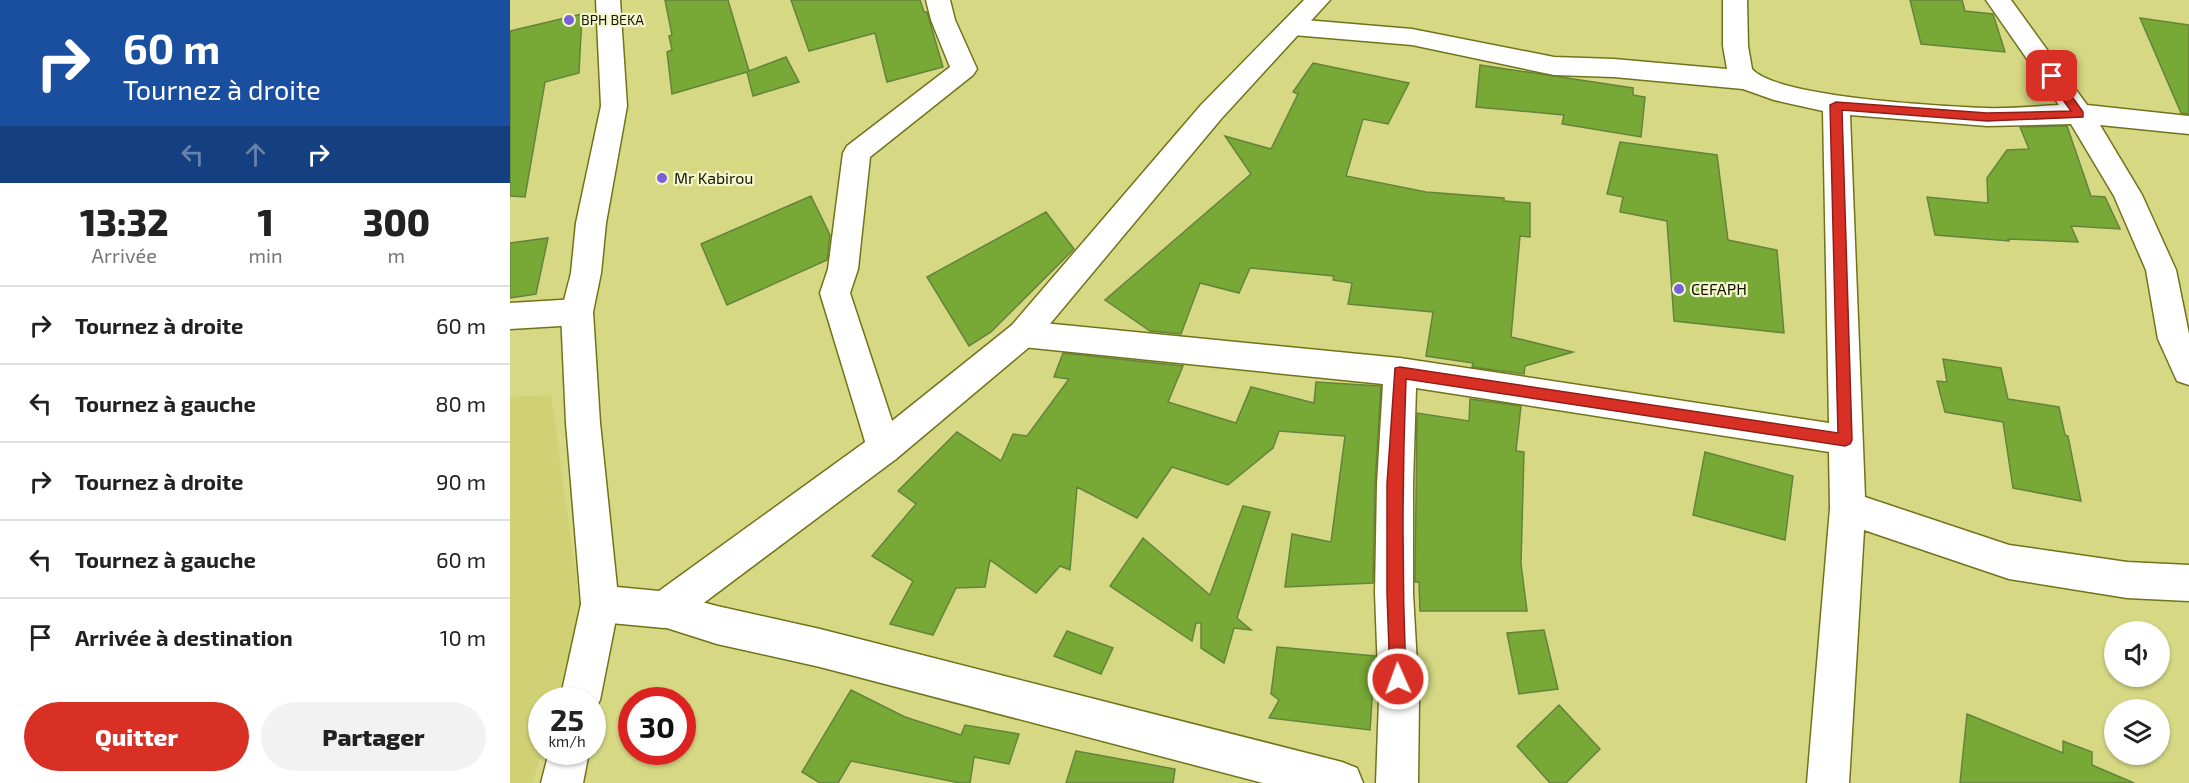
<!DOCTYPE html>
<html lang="fr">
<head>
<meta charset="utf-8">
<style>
  body { margin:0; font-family:"Exo 2",sans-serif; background:#f2f2f2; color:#222; height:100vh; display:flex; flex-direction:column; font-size:22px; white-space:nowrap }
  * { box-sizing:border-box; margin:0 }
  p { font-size:20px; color:#767676 }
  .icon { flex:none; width:33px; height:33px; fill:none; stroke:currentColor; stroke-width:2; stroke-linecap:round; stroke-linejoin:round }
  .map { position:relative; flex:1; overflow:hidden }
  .details { display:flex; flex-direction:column; background:#fff; width:510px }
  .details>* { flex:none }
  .banner { background:#1a4fa0; color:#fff; overflow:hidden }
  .fabs { position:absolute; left:1594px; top:621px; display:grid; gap:12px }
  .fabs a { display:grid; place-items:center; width:66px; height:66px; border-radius:50%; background:#fff; box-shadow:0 2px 4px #0004; font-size:30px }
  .speed { position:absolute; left:18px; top:687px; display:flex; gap:12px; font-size:30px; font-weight:700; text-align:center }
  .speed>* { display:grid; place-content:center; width:78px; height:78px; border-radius:50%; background:#fff; box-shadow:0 2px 4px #0004; line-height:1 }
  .speed small { font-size:15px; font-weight:400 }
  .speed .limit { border:9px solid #d22; background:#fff; color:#111 }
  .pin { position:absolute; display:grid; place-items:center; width:51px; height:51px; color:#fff; margin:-26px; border-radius:12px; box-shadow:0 3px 9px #0006 }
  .me { position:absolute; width:66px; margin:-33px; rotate:358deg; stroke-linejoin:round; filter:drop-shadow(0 0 4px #0008) }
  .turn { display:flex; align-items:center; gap:21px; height:126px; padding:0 24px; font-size:27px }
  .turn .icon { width:78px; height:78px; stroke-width:2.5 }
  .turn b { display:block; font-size:42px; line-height:51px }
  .lanes { display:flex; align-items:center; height:57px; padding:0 24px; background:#0003; justify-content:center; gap:30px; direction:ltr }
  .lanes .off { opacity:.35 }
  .eta { display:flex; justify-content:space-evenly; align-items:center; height:102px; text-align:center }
  .eta b { font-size:36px; font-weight:800; line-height:42px }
  .cta { display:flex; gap:12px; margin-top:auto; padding:12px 24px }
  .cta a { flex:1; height:69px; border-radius:36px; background:#d93025; color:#fff; font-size:24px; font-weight:800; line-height:69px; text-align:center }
  .cta a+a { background:#f2f2f2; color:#222 }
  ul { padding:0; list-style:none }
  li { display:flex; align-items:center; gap:18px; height:78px; padding:0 24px; border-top:2px solid #e0e0e0 }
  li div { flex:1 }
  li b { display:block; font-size:22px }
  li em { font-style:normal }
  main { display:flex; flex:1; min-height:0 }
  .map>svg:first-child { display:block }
</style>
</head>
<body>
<main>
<section class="details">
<div class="banner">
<div class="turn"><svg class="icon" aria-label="right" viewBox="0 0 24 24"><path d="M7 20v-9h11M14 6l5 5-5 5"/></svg><div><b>60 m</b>Tournez à droite</div></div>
<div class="lanes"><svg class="icon off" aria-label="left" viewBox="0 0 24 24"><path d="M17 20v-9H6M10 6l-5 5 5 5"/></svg><svg class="icon off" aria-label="ahead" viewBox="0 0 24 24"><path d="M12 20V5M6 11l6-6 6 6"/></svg><svg class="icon" aria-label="right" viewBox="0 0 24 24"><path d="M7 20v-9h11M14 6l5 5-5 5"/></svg></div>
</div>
<div class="eta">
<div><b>13:32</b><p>Arrivée</p></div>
<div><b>1</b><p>min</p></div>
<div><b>300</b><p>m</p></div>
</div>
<ul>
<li><svg class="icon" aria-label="right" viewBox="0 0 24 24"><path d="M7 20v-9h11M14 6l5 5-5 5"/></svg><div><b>Tournez à droite</b></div><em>60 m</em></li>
<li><svg class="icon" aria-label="left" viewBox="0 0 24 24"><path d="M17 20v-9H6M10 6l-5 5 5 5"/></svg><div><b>Tournez à gauche</b></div><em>80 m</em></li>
<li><svg class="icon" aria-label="right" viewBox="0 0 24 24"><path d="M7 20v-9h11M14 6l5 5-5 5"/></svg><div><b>Tournez à droite</b></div><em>90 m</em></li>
<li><svg class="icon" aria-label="left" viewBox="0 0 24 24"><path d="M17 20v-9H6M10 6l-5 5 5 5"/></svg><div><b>Tournez à gauche</b></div><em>60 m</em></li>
<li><svg class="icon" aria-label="arrive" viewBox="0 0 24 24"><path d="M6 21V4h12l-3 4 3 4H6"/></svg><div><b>Arrivée à destination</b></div><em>10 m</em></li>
</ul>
<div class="cta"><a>Quitter</a><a>Partager</a></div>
</section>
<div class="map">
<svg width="1679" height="783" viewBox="0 0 1679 783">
  <rect width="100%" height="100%" fill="#d6d884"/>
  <!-- built -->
  <path fill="#d0d174" d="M41,395L72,618L47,700H32V752L22,783H0V397Z"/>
  <!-- building -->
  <path fill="#78a836" stroke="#64843c" stroke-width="1.5" d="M155,0H218L239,71L276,57L289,82L243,96L237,72L162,94L157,52L162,50L159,36L162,35Z
    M281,0H410L414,12H417L433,67L377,82L365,33L299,51Z
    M1400,0H1452L1455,11L1483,14L1495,52L1411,44Z
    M72,14L69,73L35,82L15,197L0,196V31Z
    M1630,18L1679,25V114L1671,113Z
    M803,63L899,83L878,124L853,119L836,176L916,192L994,198V201L1020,203V237L1010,236L1001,337L1063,352L1015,366L1014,374L962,367L963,363L916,356L923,312L838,304L842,283L823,280L824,276L740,268L729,293L690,283L671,334L640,331L595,300L741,174L715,136L761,149L788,94L783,92Z
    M970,65L1123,88V95L1135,97L1131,137L1052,124L1054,115L966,107Z
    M1557,126L1581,196L1595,197L1610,229L1561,226L1568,242L1498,239L1499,241L1425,235L1417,197L1478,203L1477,178L1497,150L1519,149L1510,127Z
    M1110,142L1207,155L1218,240L1267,250L1274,333L1164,321L1157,221L1110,212L1113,197L1097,194Z
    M301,196L320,235L317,260L217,305L191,244Z
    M536,212L564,249L481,332L459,346L417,277Z
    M38,238L26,294L0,298V243Z
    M553,353L673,366L658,402L726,423L741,387L804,403L806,382L871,386L865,484L863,583L775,587L782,534L821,542L835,436L769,431L763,448L718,485L662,467L627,518L567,487L560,570L550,566L526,593L480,560L475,587L446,588L423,635L380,624L403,581L362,556L406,504L388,491L447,432L491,461L503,434L517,436L559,379L544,377Z
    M1433,359L1491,368L1498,399L1549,407L1555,435L1558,436L1571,501L1503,488L1493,422L1435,412L1427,381L1437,382Z
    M960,399L1011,406L1006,451L1014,452L1011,564L1017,611H910L909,582H905L907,413L959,421Z
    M1195,452L1283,476L1275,540L1183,515Z
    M733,506L760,512L727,618L741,630L724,628L714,663L691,648V623H686L682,641L600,586L633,538L700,595Z
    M1034,630L1048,689L1009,694L997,633Z
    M557,631L603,648L591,674L544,656Z
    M767,647L865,656L860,730L759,718L769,700L761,694Z
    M341,690L395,717L451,735L455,725L509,734L499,764L464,757L460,783H450L341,761L328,783H310L292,772Z
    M1049,705L1090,749L1056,783H1040L1007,746Z
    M1457,714L1553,753V741L1582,752V765L1624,783H1450Z
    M566,751L665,769L663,783H556Z"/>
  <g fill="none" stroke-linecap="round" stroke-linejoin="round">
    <defs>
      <path id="minor" d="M416,0H440L445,20L467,69L463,75L360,157L348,269L340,293L391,448L386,459L374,463L362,459L357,448L310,293L318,269L333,153L337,146L440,67L421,20Z
        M1213,0H1237L1238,46L1242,69C1268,98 1432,106 1475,108C1500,109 1525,106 1549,105L1476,0H1501L1577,105L1679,116V134L1590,125L1632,195L1666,270L1679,334V385L1667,381L1648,339L1636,270L1604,196L1561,124L1477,126L1340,115L1355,497L1499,545L1617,562L1679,565V601L1617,598L1499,579L1354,530L1339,783H1297L1320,508L1319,452L906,388L903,484V593L909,700L908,783H866L869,700L865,593L867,484L873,384L513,347L502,343L497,334L502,325L513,321L890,358L1319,423L1313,111L1264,100L1233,89L1104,77L1044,75L902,45L783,35L774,33L770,27L774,21L783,19L902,29L1044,57L1104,59L1217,69L1213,46Z
        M67,299L78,303L83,312L78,321L67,325L0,329V303Z
        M90,586L103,591L109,604L90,700L82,715V700H50L71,604L77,591Z
        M154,592L207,606L310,629L832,762L847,768L853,783H753L310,667L207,644L141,623L135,610L141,597Z
        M39,752H79L73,783H31Z"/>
      <path id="tertiary" d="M86,0H110L117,106L96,223L91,273L83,312L90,423L107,587L149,591L362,437L502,325L691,105L794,0H820L711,119L524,343L386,459L167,623L154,628L90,622L77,617L71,604L56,423L51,312L61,273L66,223L91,106Z"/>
    </defs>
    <!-- minor casing -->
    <use href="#minor" stroke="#72721a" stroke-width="3"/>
    <!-- tertiary casing -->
    <use href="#tertiary" stroke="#72721a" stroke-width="3"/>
    <!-- minor -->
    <use href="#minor" fill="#fff" fill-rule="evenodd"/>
    <!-- tertiary -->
    <use href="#tertiary" fill="#fff" fill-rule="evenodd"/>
  </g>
  <!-- route -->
  <path fill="#d93025" stroke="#8d1f18" stroke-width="1.5" d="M1542,73L1546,74L1573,112V117L1477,121L1332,110L1342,440L1340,444L1335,446L896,379C892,479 892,579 896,679L893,685L888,687L882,685L880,679L877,593V484L885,368L890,367L1328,433L1320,105L1326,102L1477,113L1561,111L1536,76Z"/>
  <!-- markers -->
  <g fill="#795fda" stroke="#f4f6cd" stroke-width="2">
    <circle cx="59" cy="20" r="6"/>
    <circle cx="152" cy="178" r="6"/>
    <circle cx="1169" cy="289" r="6"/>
  </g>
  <g text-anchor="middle" stroke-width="4.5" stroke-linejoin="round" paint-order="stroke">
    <!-- far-poi labels -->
    <g font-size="14" fill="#171700" stroke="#f4f6cd" text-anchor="start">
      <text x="71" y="25">BPH BEKA</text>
    </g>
    <!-- poi labels -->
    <g font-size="16" fill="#171700" stroke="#f4f6cd" text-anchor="start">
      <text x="164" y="184">Mr Kabirou</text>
      <text x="1181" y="295">CEFAPH</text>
    </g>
  </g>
</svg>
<div class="fabs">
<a><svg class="icon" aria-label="sound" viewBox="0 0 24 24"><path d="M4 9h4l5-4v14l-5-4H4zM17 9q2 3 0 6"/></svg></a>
<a><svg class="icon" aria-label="layers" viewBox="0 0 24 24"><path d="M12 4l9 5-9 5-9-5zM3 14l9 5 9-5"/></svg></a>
</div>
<div class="speed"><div>25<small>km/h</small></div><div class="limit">30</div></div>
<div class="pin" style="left:1542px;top:76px;background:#d93025"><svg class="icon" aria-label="arrive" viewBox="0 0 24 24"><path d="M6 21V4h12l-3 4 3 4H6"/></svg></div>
<svg class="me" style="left:888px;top:679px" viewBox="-20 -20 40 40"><circle r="17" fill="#d93025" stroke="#fff" stroke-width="3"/><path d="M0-11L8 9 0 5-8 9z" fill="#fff"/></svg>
</div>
</main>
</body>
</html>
